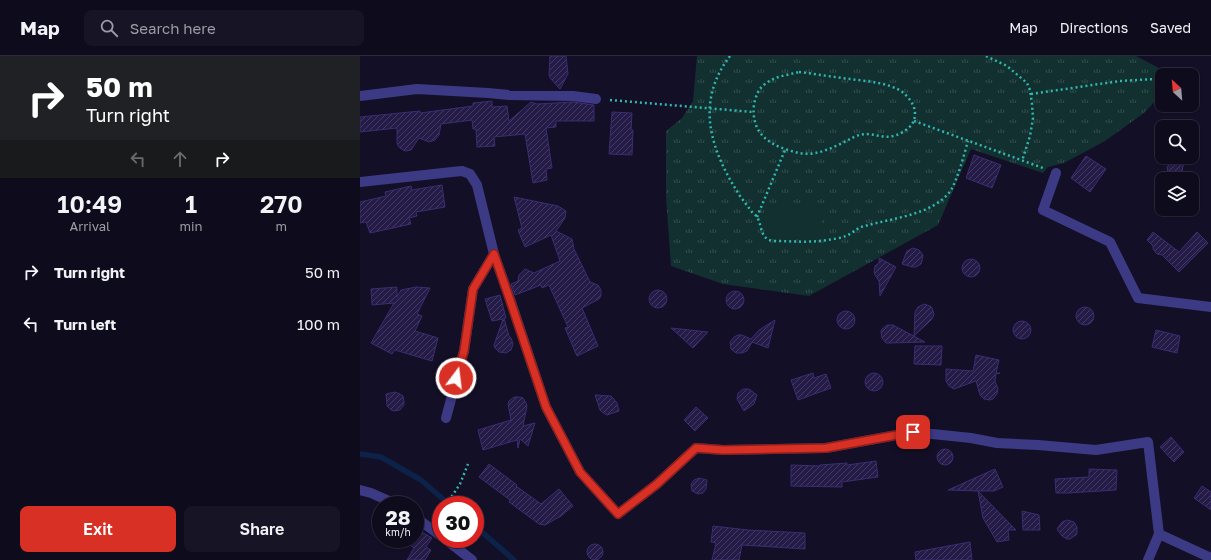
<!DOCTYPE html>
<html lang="en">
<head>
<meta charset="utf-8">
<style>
  body { margin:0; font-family:"Golos Text",sans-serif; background:#171425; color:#f1f3f6; height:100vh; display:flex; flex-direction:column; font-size:15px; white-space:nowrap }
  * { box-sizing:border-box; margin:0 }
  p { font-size:13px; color:#9b9ba3 }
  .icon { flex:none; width:22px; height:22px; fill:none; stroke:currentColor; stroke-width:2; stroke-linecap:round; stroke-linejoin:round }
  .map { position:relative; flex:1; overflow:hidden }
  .drawer { display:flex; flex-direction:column; background:#0e0b1c; width:360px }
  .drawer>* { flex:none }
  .top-card { background:#202124; color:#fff; overflow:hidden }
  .needle { width:26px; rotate:334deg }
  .fabs { position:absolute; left:795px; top:12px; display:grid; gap:8px }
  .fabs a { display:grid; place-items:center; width:44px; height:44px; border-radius:8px; background:#0e0b1c; box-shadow:0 1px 3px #0004,0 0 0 1px #2e2b3b; font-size:20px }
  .speed { position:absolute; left:12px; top:440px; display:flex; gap:8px; font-size:20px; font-weight:700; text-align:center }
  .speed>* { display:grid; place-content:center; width:52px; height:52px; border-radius:50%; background:#0e0b1c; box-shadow:0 1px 3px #0004,0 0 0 1px #2e2b3b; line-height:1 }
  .speed small { font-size:10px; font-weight:400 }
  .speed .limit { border:6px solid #d22; background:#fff; color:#111 }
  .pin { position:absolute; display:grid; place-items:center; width:34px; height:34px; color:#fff; margin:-17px; border-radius:8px; box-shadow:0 2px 6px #0006 }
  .me { position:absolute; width:44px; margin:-22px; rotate:15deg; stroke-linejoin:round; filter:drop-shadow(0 0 3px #0008) }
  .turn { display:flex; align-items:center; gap:14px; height:84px; padding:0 20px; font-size:18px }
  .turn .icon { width:52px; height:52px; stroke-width:2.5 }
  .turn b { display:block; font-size:28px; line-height:34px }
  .lanes { display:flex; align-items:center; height:38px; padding:0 20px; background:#0003; justify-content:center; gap:20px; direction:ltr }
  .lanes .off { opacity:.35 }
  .eta { display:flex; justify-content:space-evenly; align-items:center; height:68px; text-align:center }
  .eta b { font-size:24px; font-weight:600; line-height:28px }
  .primary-button { display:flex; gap:8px; margin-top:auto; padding:8px 20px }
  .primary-button a { flex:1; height:46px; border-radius:8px; background:#d93025; color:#fff; font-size:16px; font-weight:600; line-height:46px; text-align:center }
  .primary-button a+a { background:#171425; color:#f1f3f6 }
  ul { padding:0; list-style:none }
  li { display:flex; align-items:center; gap:12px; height:52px; padding:0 20px }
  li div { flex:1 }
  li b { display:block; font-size:15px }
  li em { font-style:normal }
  header { display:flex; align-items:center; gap:24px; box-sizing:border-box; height:56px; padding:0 20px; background:#0e0b1c; border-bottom:1px solid #2e2b3b }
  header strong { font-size:19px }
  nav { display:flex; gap:22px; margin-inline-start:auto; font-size:14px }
  .search { width:280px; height:36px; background:#171425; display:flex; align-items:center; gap:10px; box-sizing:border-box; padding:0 14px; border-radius:8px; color:#9b9ba3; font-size:15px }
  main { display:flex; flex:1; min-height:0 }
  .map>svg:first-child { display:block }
</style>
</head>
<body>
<header>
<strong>Map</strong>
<div class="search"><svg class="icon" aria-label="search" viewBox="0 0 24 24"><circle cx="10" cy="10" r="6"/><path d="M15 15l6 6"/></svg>Search here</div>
<nav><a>Map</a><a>Directions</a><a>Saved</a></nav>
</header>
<main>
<section class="drawer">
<div class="top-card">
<div class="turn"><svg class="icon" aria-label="right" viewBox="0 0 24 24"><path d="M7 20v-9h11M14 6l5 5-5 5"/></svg><div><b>50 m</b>Turn right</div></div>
<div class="lanes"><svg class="icon off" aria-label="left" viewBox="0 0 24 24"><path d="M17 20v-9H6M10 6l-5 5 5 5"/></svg><svg class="icon off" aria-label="ahead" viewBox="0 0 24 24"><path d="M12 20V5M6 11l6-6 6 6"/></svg><svg class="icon" aria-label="right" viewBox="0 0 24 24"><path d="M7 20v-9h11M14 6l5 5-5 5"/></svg></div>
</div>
<div class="eta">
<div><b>10:49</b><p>Arrival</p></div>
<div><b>1</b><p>min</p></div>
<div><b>270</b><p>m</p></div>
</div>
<ul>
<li><svg class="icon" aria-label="right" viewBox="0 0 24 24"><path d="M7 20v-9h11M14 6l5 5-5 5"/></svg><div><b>Turn right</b></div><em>50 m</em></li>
<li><svg class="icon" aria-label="left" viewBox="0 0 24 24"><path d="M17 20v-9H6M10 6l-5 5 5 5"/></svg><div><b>Turn left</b></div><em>100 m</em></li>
</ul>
<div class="primary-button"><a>Exit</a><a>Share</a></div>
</section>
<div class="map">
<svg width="851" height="504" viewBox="0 0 851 504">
  <defs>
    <pattern id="park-tufts" width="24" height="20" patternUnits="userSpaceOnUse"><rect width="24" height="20" fill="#12302f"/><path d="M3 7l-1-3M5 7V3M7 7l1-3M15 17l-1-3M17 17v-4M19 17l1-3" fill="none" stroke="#344d4e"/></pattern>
    <pattern id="building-hatch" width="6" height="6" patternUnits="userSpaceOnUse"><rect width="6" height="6" fill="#241b47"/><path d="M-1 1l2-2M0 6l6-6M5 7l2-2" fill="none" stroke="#433b63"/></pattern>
  </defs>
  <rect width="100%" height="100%" fill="#130f26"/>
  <!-- park -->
  <path fill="url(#park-tufts)" d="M337,0H776L812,19H802V38L784,57L745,85L704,107L688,111L683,117L611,93L578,169L449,240L363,228L311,210L306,141V75L322,62L333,45Z"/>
  <!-- pitch -->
  <path fill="#12302f" d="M410,152H462L461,182L409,181Z"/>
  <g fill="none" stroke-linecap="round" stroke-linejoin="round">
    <!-- stream -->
    <path stroke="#0c2248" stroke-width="5.5" d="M0,398L21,401L61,424L90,449
      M115,470L154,504"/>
  </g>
  <!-- building -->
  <path fill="url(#building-hatch)" stroke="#3b2d73" d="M190,0H206L208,18L200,33L190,22L189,19Z
    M132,45V51L147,50L149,65L171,46L177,48L213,46L234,49V65H196V71L186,72L192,112L186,113L187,124L173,127L165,78L134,81L135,90L117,91L116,73H113L112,64L81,68L79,79L75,84L69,86L59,82L51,94L45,95L40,92L38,90L37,87V72L0,76V61L60,55V57L113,50V47Z
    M252,56L272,57L271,74H273L272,99L249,98Z
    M614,99L641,109L632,132L606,122Z
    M726,100L746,113L730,136L711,122Z
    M817,101H825L822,115L821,118L817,120H812L808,116L807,111Z
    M82,129L85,151L56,156L57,160L49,162L51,168L10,177L6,166L0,167V146L26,140L25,136L51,130L52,134Z
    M154,141L198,150L206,155L205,162L196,175L212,183L214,193L230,226L238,229L241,234V240L239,243L222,252L238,290L217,300L205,272L208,271L189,229L182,232L181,229L155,239L151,228L158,225L159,219L165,213L174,217L200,205L191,179L165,191L158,174L162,172Z
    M793,176L819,196L837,176L848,187L819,216L802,199L797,198L793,193V190L787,184Z
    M553,192L559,194L563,199L562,205L561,208L556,211H552L542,208L546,197L547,195Z
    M519,202L536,211L520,240L519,225L515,219L514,216L515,210L519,207Z
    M602 212a9 9 0 1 1 18 0a9 9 0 1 1-18 0Z
    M37,231V241L41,234L56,231L70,232L57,258L62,260L55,275L78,282L72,305L35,294L32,298L11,287L34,247L12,249L11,233Z
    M289 243a9 9 0 1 1 18 0a9 9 0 1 1-18 0Z
    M366 244a9 9 0 1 1 18 0a9 9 0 1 1-18 0Z
    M140,239L146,262H144L149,280L151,282L153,288L151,294L146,297L139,296L135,292L134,289L143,263L132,265L125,243Z
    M564,248L570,250L572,252L574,258L573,261L571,264L554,280L555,256L558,251Z
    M716 260a9 9 0 1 1 18 0a9 9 0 1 1-18 0Z
    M477 264a9 9 0 1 1 18 0a9 9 0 1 1-18 0Z
    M415,264L408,292L392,286L387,295L382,297H376L371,293L370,286L374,281L378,279H382L391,283L399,274Z
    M653 274a9 9 0 1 1 18 0a9 9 0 1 1-18 0Z
    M527,269H533L565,286L529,287H526L522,282L521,276L522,273Z
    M311,272L348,276L333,292Z
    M796,274L820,280L817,297L792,291Z
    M555,290H582L581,309L554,308Z
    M616,299L639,304L636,317H640L636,318L635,326L638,332L637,338L633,343L630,344L624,343L620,339L616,325L594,333L589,330L586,325V313L613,315Z
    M505 326a9 9 0 1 1 18 0a9 9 0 1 1-18 0Z
    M453,317L454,322L466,318L471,332L438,344L431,324Z
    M383,333H389L397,339L394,348L384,355L377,343L378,337Z
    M35,336L40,338L43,340L44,346V349L40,354L34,355L31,354L27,350L26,338Z
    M235,339L251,340L253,342L257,347L259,355L247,359L242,356L240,354Z
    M154,341H160L163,342L166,347L167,350L163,370L175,367L168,390L160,383L158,392L157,384L123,394L118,374L151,364L148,348L149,345Z
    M336,351L348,362L335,375L324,364Z
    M811,381L824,396L814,406L800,391Z
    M577 401a8 8 0 1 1 16 0a8 8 0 1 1-16 0Z
    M516,405L518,421L482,426V431L431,430V409L460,410V409L487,407V409Z
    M129,408L157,429L156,430L181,448L199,433L213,450L201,460L185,469L179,468L149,446L150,444L119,421Z
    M635,413L643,431L634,435H618L656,474H648L649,484L637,486L623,462L618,435L588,434Z
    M729,413L757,414L756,434L708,437H696L695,423L729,421Z
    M339,422L347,424L346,433L343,437L338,438L332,435L331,428L334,424Z
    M842,430L851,436V454L834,442Z
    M662,455L679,459L680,474H663Z
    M707,464L714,466L717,471V477L716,479L710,483H707L702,480L697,473L702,466Z
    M353,470L388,474L445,477V493L382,489L379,504H352L356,487L351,486Z
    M58,474L72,482L66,491L71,494L65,504H47L54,492L50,489L53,483H55V480Z
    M610,486L612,504H556L555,496Z
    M227 496a8 8 0 1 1 16 0a8 8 0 1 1-16 0Z"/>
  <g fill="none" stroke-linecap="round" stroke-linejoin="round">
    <!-- path -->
    <path stroke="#2fb8b0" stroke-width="2.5" stroke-dasharray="2 3" stroke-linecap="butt" d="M370,0C334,47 351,95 380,140C383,144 386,148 389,152C391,156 395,158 397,161C403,171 399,182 413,185C432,185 450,187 468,184C474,183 481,182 486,180C493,177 498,171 505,170C532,162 574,159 591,134C598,122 604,99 608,85
      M626,0L647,10L667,27L670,34L672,48L673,62L670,80L662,105
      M439,16C456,18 473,21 490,23C505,25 521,26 535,32C544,35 555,47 555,57C555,66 551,71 543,76C523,88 513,72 494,81C482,87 468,95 455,97C446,99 437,97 428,94C405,87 391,74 394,48C396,40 398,33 405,28C415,20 428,19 439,16Z
      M813,19L817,18
      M671,38L760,25L795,23L802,21
      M250,44L393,56
      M554,65L683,112
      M397,161L425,94
      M86,449L100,428L108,408"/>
    <!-- street -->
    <path stroke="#3d3a85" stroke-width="10" d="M0,40L57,33L128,37L149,39L213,40L236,43
      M696,117L683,154L750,186L778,242L851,251
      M0,126L92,116L102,115L110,118L117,129L134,198L150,243L186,351L220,416L258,458L297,428L336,392L363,394L466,392L553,376L611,382L637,387L678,389L736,394L788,386L799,478L788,504
      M86,362L104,295L113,233L134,198
      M0,434L11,437L38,449
      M55,461L81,480
      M799,478L851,502
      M85,483L112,504"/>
  </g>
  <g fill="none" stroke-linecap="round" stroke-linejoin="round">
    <defs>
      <path id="route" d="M96,322L104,295L113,233L134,198L150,244L186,351L220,416L258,458L297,428L336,392L363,394L466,392L553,376"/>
    </defs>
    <!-- route casing -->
    <use href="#route" stroke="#8d1f18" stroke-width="10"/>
    <!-- route -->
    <use href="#route" stroke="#d93025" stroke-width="7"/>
  </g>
</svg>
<div class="fabs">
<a><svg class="needle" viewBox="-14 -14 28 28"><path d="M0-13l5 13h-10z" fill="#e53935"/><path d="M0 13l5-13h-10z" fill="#9b9ba3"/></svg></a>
<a><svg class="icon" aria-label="search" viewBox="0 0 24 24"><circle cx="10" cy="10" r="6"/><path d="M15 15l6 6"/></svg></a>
<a><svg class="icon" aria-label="layers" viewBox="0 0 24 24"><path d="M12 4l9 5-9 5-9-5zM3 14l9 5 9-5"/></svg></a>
</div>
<div class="speed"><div>28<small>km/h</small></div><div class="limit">30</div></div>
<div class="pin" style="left:553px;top:376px;background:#d93025"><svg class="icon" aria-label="arrive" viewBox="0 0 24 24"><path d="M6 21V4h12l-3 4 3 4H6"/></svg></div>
<svg class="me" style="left:96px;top:322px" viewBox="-20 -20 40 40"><circle r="17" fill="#d93025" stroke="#fff" stroke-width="3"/><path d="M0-11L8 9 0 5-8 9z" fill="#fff"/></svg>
</div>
</main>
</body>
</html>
